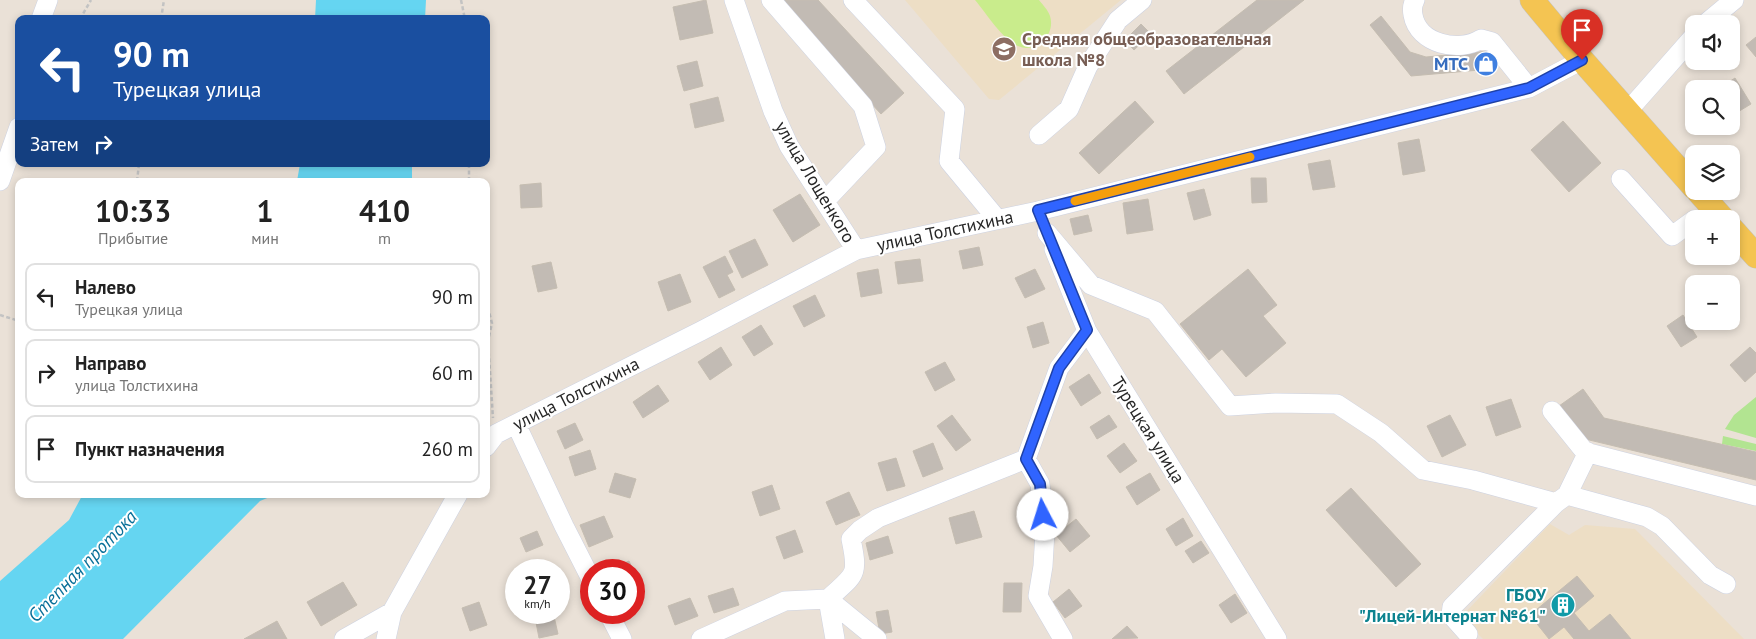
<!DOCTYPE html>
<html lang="ru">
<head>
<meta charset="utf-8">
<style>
  body { margin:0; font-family:"PT Sans",sans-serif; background:#f6f6f6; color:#222; height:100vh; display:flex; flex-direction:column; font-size:19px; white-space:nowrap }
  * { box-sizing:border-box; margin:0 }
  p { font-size:16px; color:#767676 }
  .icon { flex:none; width:28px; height:28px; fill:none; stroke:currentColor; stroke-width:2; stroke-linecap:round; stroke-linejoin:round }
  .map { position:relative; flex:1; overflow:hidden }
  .details { position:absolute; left:15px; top:178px; width:475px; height:320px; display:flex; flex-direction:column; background:#fff; border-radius:10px; box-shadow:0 2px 8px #0003 }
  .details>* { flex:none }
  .guide { position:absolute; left:15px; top:15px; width:475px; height:152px; border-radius:10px; box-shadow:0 2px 8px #0003; background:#1a4fa0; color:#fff; overflow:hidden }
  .fabs { position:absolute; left:1685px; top:15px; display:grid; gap:10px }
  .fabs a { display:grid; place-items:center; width:55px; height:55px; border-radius:10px; background:#fff; box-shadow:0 2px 8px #0003; font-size:25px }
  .speed { position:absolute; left:505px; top:559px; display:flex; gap:10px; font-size:25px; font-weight:700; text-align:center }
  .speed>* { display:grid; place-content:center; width:65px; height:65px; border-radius:50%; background:#fff; box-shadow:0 2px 8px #0003; line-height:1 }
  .speed small { font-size:12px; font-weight:400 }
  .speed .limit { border:8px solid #d22; background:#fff; color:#111 }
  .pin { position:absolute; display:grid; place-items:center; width:42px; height:42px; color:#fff; margin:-51px -21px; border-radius:50% 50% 50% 0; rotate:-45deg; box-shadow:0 0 5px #0007 }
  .pin .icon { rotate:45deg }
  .me { position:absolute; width:55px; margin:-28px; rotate:355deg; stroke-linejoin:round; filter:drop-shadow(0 0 4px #0008) }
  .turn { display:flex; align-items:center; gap:18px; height:105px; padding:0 15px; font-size:22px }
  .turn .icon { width:65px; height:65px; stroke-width:2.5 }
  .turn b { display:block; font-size:35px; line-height:42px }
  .then { display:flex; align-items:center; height:48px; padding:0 15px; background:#0003; gap:10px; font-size:19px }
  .eta { display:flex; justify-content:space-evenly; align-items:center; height:85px; text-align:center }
  .eta b { font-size:30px; font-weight:700; line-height:35px }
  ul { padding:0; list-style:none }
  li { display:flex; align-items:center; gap:15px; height:68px; margin:0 10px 8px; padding:0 5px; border:2px solid #e0e0e0; border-radius:10px }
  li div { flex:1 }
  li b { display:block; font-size:19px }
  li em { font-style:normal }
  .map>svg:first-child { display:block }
</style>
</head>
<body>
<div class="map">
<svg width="1756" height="639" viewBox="0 0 1756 639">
  <rect width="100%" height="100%" fill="#eae1d7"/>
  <!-- education -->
  <path fill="#eddec5" d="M905,0H1121L999,100L989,99Z
    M1550,524L1569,535L1585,525L1635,529L1744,639H1483L1461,617Z"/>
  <!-- green -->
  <path fill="#b2e491" d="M1756,397V438L1725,429L1734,415Z
    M1723,436L1756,444V451L1722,444Z"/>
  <!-- pitch -->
  <path fill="#c9ec8c" d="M975,0H1039C1043,5 1048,10 1050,16C1056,35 1036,54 1018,46C1003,40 986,13 975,0Z"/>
  <!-- water -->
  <path fill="#65d5f1" d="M316,0H426L425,19H315Z
    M300,164H412V181H297Z
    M83,494H277L260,501L123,639H0V581L69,520Z"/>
  <!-- building -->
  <path fill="#c2bbb4" stroke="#c5bdb1" d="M706,0L713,33L680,40L673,7Z
    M776,0H818L904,93L881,114Z
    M1257,0H1304L1184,94L1166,71Z
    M1381,16L1410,52L1426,57L1490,51L1491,69L1411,76L1370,25Z
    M1141,24L1151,34L1134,50L1125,40Z
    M1756,37V57L1746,45Z
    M697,61L703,86L684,91L677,66Z
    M1735,78L1751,104L1731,116V89H1718Z
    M718,97L724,121L695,128L690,104Z
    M1135,101L1154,122L1099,174L1079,153Z
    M1563,121L1601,163L1569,192L1531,150Z
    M1419,139L1425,171L1403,175L1398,143Z
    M1330,160L1335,187L1313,190L1308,164Z
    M1251,178H1266L1267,202L1252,203Z
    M541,183L542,207L521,208L520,185Z
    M1204,189L1211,215L1194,220L1187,193Z
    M800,194L820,225L793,242L773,210Z
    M1148,199L1153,230L1127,234L1123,203Z
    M1088,215L1092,231L1074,235L1070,219Z
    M755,239L768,265L742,278L729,251Z
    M979,247L983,265L963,269L959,251Z
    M725,256L733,272L727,275L735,290L719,298L703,267Z
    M920,259L923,281L898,284L895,262Z
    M551,262L557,288L538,292L532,266Z
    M878,269L882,293L861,297L857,273Z
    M1035,269L1045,289L1025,298L1015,278Z
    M1248,269L1277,305L1263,316L1286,343L1246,377L1222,349L1209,360L1180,324Z
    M680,274L691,302L668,311L658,282Z
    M815,295L825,316L804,327L793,306Z
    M1683,315L1697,337L1681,347L1667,326Z
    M1043,322L1049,343L1033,348L1027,327Z
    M761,325L773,344L754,356L742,337Z
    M721,347L732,365L710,380L698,362Z
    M1750,347L1756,353V372L1745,382L1730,365Z
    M945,362L955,380L935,391L925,372Z
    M1089,374L1101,393L1081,406L1069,387Z
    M658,385L669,401L643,418L633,402Z
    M1583,389L1604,418L1756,452V480L1581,438L1559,406Z
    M1511,399L1521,427L1496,436L1486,407Z
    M952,415L971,440L956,451L937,426Z
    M1109,415L1117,427L1097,439L1090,427Z
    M1450,415L1466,445L1442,457L1427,426Z
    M575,423L583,440L565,449L557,431Z
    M933,443L943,469L923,477L913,451Z
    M1124,443L1137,461L1120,473L1107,456Z
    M590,450L596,469L575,476L569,457Z
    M896,458L905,486L887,491L878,463Z
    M615,473L636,479L630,498L609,492Z
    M1150,473L1160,490L1137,505L1126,487Z
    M772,485L780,509L760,516L752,492Z
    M1351,488L1421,564L1396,587L1326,510Z
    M849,492L860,515L836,525L826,502Z
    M974,511L982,537L956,544L949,518Z
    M604,516L613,537L589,547L580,525Z
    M1183,518L1193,536L1176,546L1166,529Z
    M1076,519L1090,536L1070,552L1056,535Z
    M795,530L803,552L784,559L776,537Z
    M537,531L543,545L526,552L520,538Z
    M888,536L893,553L870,560L866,543Z
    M1201,541L1209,553L1193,563L1185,551Z
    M629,561L633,570H609Z
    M634,572L641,587L634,590Z
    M1577,576L1594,596L1574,613L1589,631L1610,614L1631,639H1574L1564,627L1549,639L1530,615Z
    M343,582L357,605L321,626L307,602Z
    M1004,583H1022L1021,612H1003Z
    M733,588L739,605L714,613L708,596Z
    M1069,589L1082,606L1065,618L1053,602Z
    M1235,594L1247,613L1231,623L1219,605Z
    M690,598L698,616L675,625L668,606Z
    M479,602L487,625L470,631L462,608Z
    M888,610L892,632L880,634L876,612Z
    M534,612H553L558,634L539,638Z
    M277,621L287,639H244Z
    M1127,626L1138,638L1112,639Z"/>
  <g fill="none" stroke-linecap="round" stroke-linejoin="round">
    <defs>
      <path id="minor" d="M734,0L773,111L789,146L856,250
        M771,0L863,106L876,147L825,201
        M853,0L955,109L949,161L997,219
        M1415,0C1412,5 1412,10 1413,15C1418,44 1459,53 1481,39L1492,42L1529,88
        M41,19L48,0
        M1705,24L1734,0
        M1627,112L1694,36
        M1039,135L1069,109L1088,66L1118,20L1142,0
        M1621,179L1672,236L1694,220
        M0,181L19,127
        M1047,233L1091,285L1155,311L1230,406L1276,403L1337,404L1381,433L1423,470L1473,480L1556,503
        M1054,249L1087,331L1277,639
        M1552,411L1585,452L1756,496
        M516,424L564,526L591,579
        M486,447L496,434L701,331L856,250L1038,211L1529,88L1582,60
        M1567,495L1588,452
        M608,612L622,639
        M1468,634L1451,615L1452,607L1556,503L1567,495L1647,517L1662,526L1710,575L1726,584
        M344,639L392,612
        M386,639L392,612L458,494
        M701,639L785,601L828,599L877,639
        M835,639L828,599C855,574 859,577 851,539L860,530L878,518L1026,459
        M1063,639L1038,596L1043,566L1045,531L1040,484L1026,459L1059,368L1087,331"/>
      <path id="major" d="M1532,0L1582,60L1694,187
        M1698,191L1723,219
        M1731,228L1756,256"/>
    </defs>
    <!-- minor casing -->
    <use href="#minor" stroke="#cdd2e1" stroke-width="20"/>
    <!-- major casing -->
    <use href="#major" stroke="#c3c3c3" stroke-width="25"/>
    <!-- path -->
    <path stroke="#c3c3c3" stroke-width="2.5" stroke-dasharray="4 2.5" stroke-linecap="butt" d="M461,0L465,19
      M80,19L91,0
      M161,19L164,0
      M137,181L139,164
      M469,181V164
      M486,301L492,323L488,341L493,418
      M0,315L19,321"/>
    <!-- minor -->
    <use href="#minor" stroke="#fff" stroke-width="19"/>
    <!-- major -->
    <use href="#major" stroke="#f4c452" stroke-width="24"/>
  </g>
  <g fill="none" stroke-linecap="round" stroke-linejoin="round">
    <defs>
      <path id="route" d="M1043,515L1040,484L1026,459L1059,368L1087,330L1038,210L1529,88L1582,60"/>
    </defs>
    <!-- route casing -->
    <use href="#route" stroke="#1f41a6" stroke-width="12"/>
    <!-- route -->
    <use href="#route" stroke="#3064ff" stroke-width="9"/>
    <!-- slow -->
    <path stroke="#f59e0b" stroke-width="9" d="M1075,201L1250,157"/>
  </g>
  <!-- icons -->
  <defs>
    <symbol id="school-disc" viewBox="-11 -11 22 22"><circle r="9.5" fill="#8d6e63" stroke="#fff"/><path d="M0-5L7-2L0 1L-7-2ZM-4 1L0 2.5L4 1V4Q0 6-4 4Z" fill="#fff"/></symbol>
    <symbol id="shop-disc" viewBox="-11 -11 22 22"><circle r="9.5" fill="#3f7fe0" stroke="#fff"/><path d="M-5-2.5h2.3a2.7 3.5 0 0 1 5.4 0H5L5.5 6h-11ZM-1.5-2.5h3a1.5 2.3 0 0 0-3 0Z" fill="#fff"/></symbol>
    <symbol id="building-disc" viewBox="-11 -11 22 22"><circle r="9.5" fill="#0f9aa8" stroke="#fff"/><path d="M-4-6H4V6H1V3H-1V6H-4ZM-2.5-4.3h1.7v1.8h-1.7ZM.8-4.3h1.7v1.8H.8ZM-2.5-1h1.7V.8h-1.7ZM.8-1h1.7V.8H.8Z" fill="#fff"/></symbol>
  </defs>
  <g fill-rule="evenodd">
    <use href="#school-disc" x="990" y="35" width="28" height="28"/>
    <use href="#shop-disc" x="1472" y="50" width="28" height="28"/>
    <use href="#building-disc" x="1549" y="591" width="28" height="28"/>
  </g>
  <g text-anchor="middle" stroke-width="4" stroke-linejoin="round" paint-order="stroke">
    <!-- education labels -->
    <g font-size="18" font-weight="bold" fill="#785e54" stroke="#fff" text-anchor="start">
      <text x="1022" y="45">Средняя общеобразовательная<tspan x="1022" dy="21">школа №8</tspan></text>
    </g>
    <!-- shop labels -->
    <g font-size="18" font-weight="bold" fill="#366cbe" stroke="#fff" text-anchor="end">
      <text x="1468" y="70">МТС</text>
    </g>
    <!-- street labels -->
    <g font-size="18" fill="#272727" stroke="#fff">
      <text transform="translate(815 182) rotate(59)" y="6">улица Лощенкого</text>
      <text transform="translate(945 231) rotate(-12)" y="6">улица Толстихина</text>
      <text transform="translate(576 394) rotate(-27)" y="6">улица Толстихина</text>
      <text transform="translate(1148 430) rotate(58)" y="6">Турецкая улица</text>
    </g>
    <!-- culture labels -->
    <g font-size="18" font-weight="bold" fill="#0d838f" stroke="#fff" text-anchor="end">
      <text x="1546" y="601">ГБОУ<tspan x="1546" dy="21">"Лицей-Интернат №61"</tspan></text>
    </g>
    <!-- water labels -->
    <g font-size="19" font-style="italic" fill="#097099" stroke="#fff">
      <text transform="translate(82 566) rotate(-46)" y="7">Степная протока</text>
    </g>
  </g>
</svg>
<div class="fabs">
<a><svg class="icon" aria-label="sound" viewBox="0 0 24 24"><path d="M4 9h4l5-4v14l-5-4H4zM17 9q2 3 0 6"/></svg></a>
<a><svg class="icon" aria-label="search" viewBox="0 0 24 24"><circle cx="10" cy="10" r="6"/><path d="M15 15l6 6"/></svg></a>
<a><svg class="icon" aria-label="layers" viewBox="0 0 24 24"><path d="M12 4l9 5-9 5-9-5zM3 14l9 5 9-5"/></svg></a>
<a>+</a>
<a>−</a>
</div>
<div class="speed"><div>27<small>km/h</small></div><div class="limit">30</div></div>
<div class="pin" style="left:1582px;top:60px;background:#d93025"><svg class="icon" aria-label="arrive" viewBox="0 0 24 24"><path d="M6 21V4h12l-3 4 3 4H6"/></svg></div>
<svg class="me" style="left:1043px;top:515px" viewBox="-20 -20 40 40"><circle r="19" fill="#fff"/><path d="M0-13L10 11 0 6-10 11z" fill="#3064ff"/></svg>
<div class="guide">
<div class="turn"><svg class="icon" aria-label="left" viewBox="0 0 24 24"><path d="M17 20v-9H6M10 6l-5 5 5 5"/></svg><div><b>90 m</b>Турецкая улица</div></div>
<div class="then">Затем<svg class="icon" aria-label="right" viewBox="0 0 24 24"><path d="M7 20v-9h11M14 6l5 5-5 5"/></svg></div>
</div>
<section class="details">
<div class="eta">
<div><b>10:33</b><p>Прибытие</p></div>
<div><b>1</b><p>мин</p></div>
<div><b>410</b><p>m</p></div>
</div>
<ul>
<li><svg class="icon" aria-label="left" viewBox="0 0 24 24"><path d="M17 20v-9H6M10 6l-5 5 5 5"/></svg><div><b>Налево</b><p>Турецкая улица</p></div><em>90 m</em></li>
<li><svg class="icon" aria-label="right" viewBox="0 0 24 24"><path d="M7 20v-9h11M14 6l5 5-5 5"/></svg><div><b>Направо</b><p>улица Толстихина</p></div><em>60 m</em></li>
<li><svg class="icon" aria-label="arrive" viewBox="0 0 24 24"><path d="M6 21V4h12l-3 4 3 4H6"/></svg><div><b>Пункт назначения</b></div><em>260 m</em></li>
</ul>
</section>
</div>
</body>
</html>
